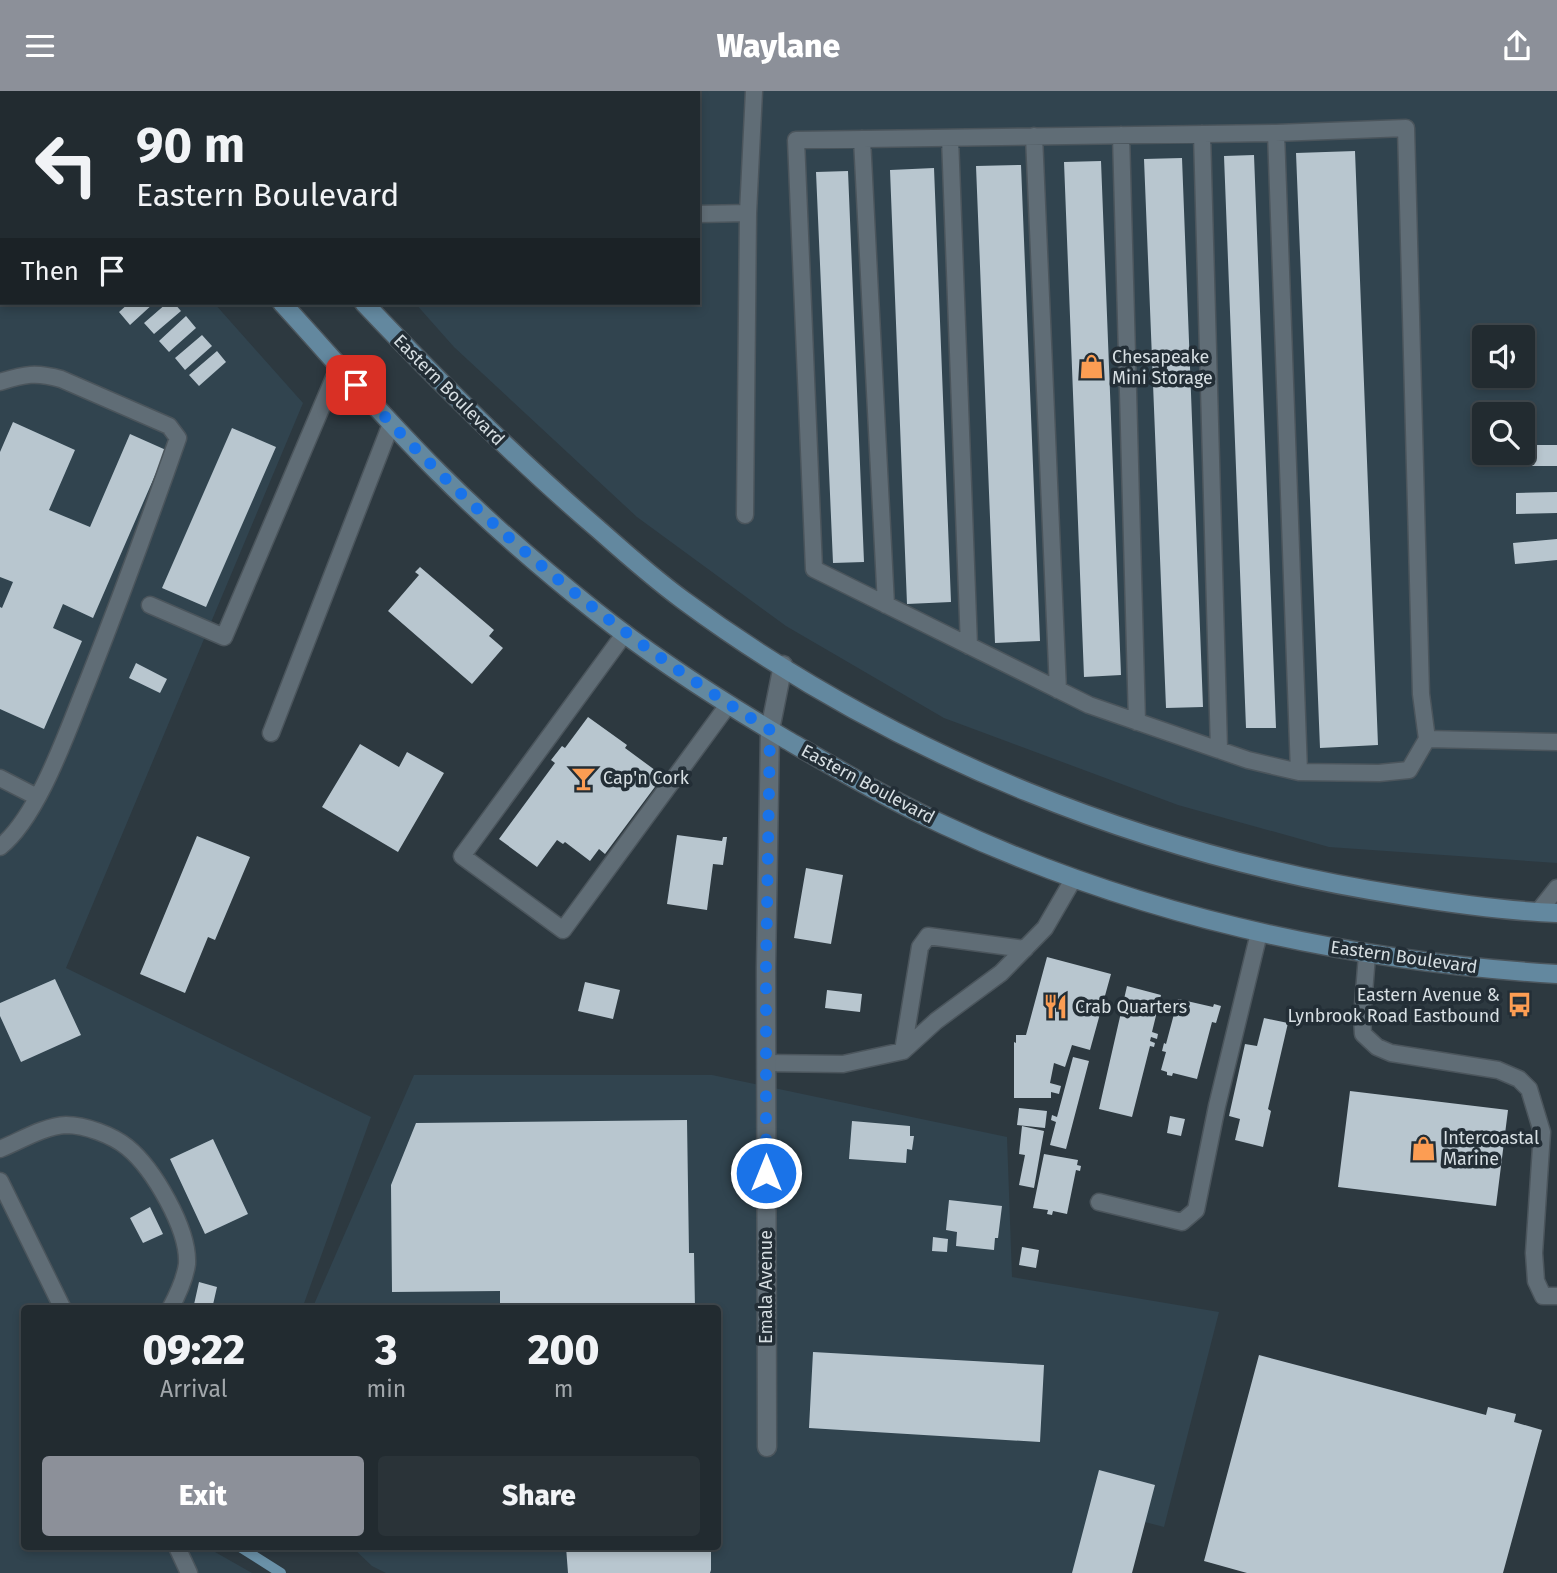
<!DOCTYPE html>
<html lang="en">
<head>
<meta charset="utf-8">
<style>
  body { margin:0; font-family:"Fira Sans",sans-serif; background:#2a3338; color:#f1f3f6; height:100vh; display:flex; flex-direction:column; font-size:26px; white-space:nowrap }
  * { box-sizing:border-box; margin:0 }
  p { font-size:23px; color:#a2a7ab }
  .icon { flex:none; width:38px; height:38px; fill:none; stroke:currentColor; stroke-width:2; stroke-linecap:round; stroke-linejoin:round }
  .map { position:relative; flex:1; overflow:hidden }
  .panel { position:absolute; left:21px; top:1214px; width:700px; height:245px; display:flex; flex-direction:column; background:#222b30; border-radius:7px; box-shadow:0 4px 10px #0003,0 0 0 2px #3f474c }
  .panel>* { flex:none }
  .guide { position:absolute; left:0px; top:0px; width:700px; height:214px; box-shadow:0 4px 10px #0003,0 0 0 2px #3f474c; background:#222b30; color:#f1f3f6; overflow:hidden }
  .fabs { position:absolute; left:1472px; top:234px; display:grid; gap:14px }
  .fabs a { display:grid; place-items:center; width:63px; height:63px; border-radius:7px; background:#222b30; box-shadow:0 4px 10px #0003,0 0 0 2px #3f474c; font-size:35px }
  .pin { position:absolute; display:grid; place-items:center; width:60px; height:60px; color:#fff; margin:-30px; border-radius:14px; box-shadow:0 4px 10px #0006 }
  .me { position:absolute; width:77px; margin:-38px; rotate:0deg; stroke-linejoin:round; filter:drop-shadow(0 0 5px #0008) }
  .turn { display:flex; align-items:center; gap:24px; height:147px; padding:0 21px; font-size:32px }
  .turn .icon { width:91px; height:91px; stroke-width:2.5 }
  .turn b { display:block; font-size:49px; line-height:60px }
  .then { display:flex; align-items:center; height:66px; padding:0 21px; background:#0003; gap:14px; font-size:26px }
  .eta { display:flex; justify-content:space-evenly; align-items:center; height:119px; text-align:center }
  .eta b { font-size:42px; font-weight:800; line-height:49px }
  .action { display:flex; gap:14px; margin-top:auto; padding:14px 21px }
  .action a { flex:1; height:80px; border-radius:7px; background:#8c9099; color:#fff; font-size:28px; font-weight:800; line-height:80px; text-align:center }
  .action a+a { background:#2a3338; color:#f1f3f6 }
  header { display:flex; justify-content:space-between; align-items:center; height:91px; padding:0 21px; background:#8c9099; color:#fff; font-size:32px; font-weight:800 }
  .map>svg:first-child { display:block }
</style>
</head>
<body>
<header><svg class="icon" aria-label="menu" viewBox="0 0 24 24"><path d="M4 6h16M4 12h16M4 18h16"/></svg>Waylane<svg class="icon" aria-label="share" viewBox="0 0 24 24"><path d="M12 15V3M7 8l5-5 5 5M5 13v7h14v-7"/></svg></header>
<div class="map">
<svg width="1557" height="1482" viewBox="0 0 1557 1482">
  <rect width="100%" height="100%" fill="#2d3940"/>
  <!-- built -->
  <path fill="#31444f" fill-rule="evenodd" d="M0,0L29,2H2V212H214L303,312L66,877L371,1026L302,1218H24V1456H216L215,1461L252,1482H0Z
    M216,0H1557V772L1329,756L1178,714L944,627L786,535L637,426L454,256L415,212H698V2ZM1484,247H1522V285H1484ZM1484,324H1522V362H1484Z
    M414,984H712L1007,1046L1012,1186L1219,1221L1164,1436L1145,1431L1131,1482H386L372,1475L352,1456H718V1218H312Z"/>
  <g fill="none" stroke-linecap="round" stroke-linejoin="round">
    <!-- stream -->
    <path stroke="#6a91a8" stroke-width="10" d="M240,1456L281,1482"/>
  </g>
  <!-- building -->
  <path fill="#b8c6cf" d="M1355,60L1378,654L1320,657L1296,62Z
    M1254,64L1276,637H1246L1224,65Z
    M1182,67L1203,616L1166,617L1144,68Z
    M1101,70L1121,584L1084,586L1064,71Z
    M1021,74L1040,550L995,552L976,75Z
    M934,77L951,511L907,513L890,79Z
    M848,80L864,471L833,472L816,81Z
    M129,212H154L130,234L119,221Z
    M167,212H174L181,220L154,243L144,232Z
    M186,225L196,237L169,261L159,250Z
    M202,244L212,255L185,279L175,267Z
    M217,260L226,271L199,295L189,284Z
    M13,331L75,359L49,419L90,436L130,343L166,359L93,527L63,513L53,537L82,550L44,638L0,618V516L2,517L13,491L0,486V361Z
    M232,337L276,356L206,516L162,497Z
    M1523,354H1557V375H1523Z
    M1557,401V422L1516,423V402Z
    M1557,448V469L1515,473L1513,452Z
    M420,476L494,539L489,545L503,557L472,593L388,520L419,484L415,481Z
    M136,572L167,588L160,602L129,587Z
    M588,626L627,654L625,657L663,685L605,763L599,758L590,770L565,751L563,753L557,749L537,776L499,748L555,672L551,669L562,655L565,657Z
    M360,653L399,676L407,661L444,682L398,761L322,716Z
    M677,744L722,750L723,746H727L723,774L713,773L707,819L667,813Z
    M197,745L250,766L215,849L208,846L185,902L140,883Z
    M806,777L843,784L831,853L794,847Z
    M1047,866L1111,883L1090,959L1072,954L1065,976L1054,972L1050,992L1061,995L1059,1003L1051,1001V1007H1014V951L1016,952V944H1026Z
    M55,888L81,944L21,971L0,925V912Z
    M585,891L620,899L613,928L578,920Z
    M1127,895L1161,904L1152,941L1158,943L1157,948L1151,946L1150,950L1155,952L1154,956L1150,955L1132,1026L1099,1018Z
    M827,899L862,903L860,921L825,917Z
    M1178,908L1213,916L1214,913L1221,915L1216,932L1212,931L1197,988L1173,982L1172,985L1167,984V981L1161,979L1166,961L1162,960L1164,952L1166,953Z
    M1264,927L1288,932L1268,1018L1271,1020L1263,1056L1235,1049L1240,1028L1229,1025L1245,953L1257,955Z
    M1073,966L1089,970L1066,1058L1050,1054L1056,1031L1051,1029L1052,1024L1057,1026Z
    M1350,1000L1508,1019L1496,1115L1338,1096Z
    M1019,1017L1047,1020L1045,1037L1017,1034Z
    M1170,1025L1185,1028L1181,1045L1167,1042Z
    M687,1029L689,1162H694L695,1217L500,1218V1200L392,1201L391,1094L416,1032Z
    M852,1030L910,1035V1045H914L912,1059L907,1058L906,1072L849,1068Z
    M1022,1035L1044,1040L1034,1097L1019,1094L1025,1064L1019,1063Z
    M213,1048L248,1123L205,1143L170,1068Z
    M1044,1063L1078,1069L1077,1074L1081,1075L1080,1080L1076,1079L1067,1123L1053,1120L1052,1124L1047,1123L1048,1119L1033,1117Z
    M949,1109L1002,1115L998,1147H995L994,1159L956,1155L957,1141L946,1139Z
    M150,1116L163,1143L143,1152L130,1127Z
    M933,1146L948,1148L947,1161L932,1160Z
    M1022,1156L1039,1159L1036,1177L1019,1174Z
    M199,1191L217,1196L212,1218H193Z
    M813,1261L1044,1274L1040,1351L809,1337Z
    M1259,1264L1486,1324L1488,1316L1516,1323L1514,1331L1542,1339L1503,1482H1247L1204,1470Z
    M1099,1379L1155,1394L1132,1482H1072Z
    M566,1456H711V1479L710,1482H568Z"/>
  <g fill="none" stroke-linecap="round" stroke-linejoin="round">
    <defs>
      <path id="lane" d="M222,0V2
        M466,2L527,0
        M1276,42L1299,681
        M1202,43L1219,659
        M1121,44L1137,631
        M1034,45L1058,599
        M950,47L969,555
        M862,48L886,514
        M698,123L748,122
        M0,291C25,283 36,281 61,288L169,335L178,347C149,430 119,511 87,592C68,638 39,725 0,756
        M745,424L748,122L754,0
        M150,514L224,546L339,275
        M625,542L462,765L563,839L728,614
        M271,642L391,333
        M1427,648L1409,679L1379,682L1299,681L1248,669L1089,614L814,478L796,49L1276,42L1406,37L1421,603L1427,648L1557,651
        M0,687L37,706
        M1538,821L1557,797
        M1367,864L1362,927L1363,943L1377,956L1391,962L1498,979L1519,988L1529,998L1542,1041L1534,1162L1536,1190L1543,1205H1557
        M903,960L920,856L928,845L1025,858
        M766,972L843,973L903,960L936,930L1001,882L1045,837L1074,787
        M0,1058C20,1050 44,1035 66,1034C85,1034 112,1044 127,1056C153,1077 189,1138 187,1173C185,1188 177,1205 170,1218
        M0,1090L63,1218
        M1099,1111L1182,1131L1196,1119L1217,1015L1259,842
        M177,1456L189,1482"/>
      <path id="street" d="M767,1356L766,877L770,639L783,574"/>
      <path id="secondary" d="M89,0L91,2
        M171,0L173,2
        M282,212C334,269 384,327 439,382C488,431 541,477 595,520C655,568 721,610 787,649C839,679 890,709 944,734C1137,824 1346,870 1557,883
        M364,212C439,291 515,367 598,438C625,462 653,487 683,509C893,664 1148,766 1406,805C1456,813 1506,820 1557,822"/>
    </defs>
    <!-- lane casing -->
    <use href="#lane" stroke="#4b555c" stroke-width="19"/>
    <!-- street casing -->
    <use href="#street" stroke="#4b555c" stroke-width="21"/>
    <!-- secondary casing -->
    <use href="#secondary" stroke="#4b555c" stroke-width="21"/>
    <!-- lane -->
    <use href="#lane" stroke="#606d76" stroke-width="16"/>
    <!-- street -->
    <use href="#street" stroke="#606d76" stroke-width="18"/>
    <!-- secondary -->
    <use href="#secondary" stroke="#63889f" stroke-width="18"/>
  </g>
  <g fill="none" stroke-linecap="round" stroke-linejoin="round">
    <!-- route -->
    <path stroke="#1a73e8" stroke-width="12" stroke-dasharray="0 21.6" d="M356,294C479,432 613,542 770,639L766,877V1082"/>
  </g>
  <!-- icons -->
  <defs>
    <symbol id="shop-bare" viewBox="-9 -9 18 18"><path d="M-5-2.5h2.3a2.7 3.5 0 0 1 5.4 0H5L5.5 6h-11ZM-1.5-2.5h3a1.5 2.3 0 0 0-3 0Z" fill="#fc9d53" stroke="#232e36" stroke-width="2.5" paint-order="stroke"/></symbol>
    <symbol id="bar-bare" viewBox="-9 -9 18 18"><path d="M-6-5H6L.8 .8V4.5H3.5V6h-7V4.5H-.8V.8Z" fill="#fc9d53" stroke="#232e36" stroke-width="2.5" paint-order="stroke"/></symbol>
    <symbol id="bus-bare" viewBox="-9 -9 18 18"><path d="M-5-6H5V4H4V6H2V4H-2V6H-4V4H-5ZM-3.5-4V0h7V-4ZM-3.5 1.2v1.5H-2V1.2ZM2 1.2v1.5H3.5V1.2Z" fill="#fc9d53" stroke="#232e36" stroke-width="2.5" paint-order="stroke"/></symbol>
    <symbol id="restaurant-bare" viewBox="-9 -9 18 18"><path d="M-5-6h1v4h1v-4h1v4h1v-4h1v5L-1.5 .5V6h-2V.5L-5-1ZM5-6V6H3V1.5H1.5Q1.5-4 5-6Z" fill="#fc9d53" stroke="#232e36" stroke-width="2.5" paint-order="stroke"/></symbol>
  </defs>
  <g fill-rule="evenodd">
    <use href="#shop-bare" x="1074" y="258" width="35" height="35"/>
    <use href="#bar-bare" x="566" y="670" width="35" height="35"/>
    <use href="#bus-bare" x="1502" y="896" width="35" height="35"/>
    <use href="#restaurant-bare" x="1038" y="898" width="35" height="35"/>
    <use href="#shop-bare" x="1406" y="1040" width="35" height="35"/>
  </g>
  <g text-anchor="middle" stroke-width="7" stroke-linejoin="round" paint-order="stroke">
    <!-- poi labels -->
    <g font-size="18" fill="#d7dfe3" stroke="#232e36" text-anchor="start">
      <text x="1112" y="272">Chesapeake<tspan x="1112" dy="21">Mini Storage</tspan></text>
      <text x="603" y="693">Cap'n Cork</text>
      <text x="1500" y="910" text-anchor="end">Eastern Avenue &amp;<tspan x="1500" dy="21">Lynbrook Road Eastbound</tspan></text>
      <text x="1075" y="922">Crab Quarters</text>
      <text x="1443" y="1053">Intercoastal<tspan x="1443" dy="21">Marine</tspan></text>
    </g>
    <!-- street labels -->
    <g font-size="18" fill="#d7dfe3" stroke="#232e36">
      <text transform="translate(449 299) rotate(45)" y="6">Eastern Boulevard</text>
      <text transform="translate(868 693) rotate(28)" y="6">Eastern Boulevard</text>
      <text transform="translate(1404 866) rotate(8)" y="6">Eastern Boulevard</text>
      <text transform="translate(766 1196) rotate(-90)" y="6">Emala Avenue</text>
    </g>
  </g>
</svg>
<div class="fabs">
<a><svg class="icon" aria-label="sound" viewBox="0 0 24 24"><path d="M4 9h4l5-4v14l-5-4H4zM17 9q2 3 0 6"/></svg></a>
<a><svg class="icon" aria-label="search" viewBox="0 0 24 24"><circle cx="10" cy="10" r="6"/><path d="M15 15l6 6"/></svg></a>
</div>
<div class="pin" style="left:356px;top:294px;background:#d93025"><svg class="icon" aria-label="arrive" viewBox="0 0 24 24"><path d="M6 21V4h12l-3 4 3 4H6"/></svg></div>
<svg class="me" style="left:766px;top:1082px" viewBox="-20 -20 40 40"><circle r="17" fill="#1a73e8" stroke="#fff" stroke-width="3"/><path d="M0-11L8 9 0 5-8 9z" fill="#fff"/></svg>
<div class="guide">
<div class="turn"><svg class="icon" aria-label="left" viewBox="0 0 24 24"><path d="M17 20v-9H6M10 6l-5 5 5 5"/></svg><div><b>90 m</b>Eastern Boulevard</div></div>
<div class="then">Then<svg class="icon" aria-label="arrive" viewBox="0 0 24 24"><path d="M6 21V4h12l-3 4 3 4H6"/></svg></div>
</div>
<section class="panel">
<div class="eta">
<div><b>09:22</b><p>Arrival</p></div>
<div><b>3</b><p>min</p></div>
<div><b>200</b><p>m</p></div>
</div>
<div class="action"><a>Exit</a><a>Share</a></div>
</section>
</div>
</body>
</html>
